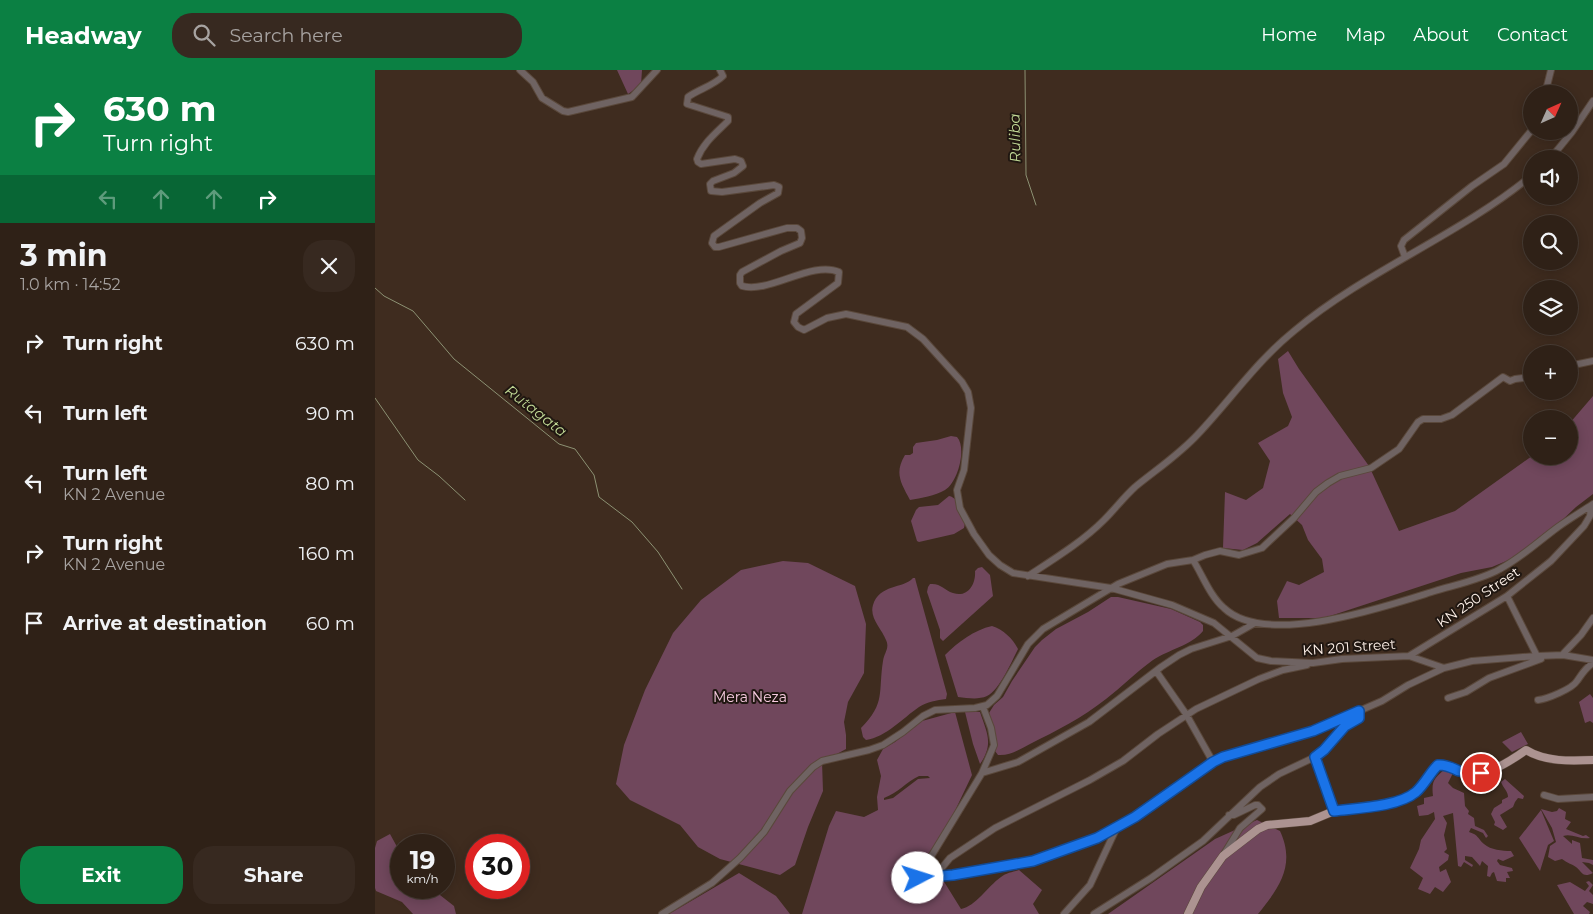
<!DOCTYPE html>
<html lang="en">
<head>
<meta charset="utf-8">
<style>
  body { margin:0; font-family:Montserrat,sans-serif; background:#372920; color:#f1f3f6; height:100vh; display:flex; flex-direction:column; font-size:19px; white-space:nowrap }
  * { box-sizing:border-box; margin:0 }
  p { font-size:16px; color:#a7a3a1 }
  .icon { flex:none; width:28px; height:28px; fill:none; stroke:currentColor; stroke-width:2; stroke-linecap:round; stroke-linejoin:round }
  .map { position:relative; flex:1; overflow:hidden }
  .details { display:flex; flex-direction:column; background:#2f2117; width:375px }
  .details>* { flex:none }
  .hud { background:#0b8043; color:#fff; overflow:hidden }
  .needle { width:32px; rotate:45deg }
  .buttons { position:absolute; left:1148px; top:15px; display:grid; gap:10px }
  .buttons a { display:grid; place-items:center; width:55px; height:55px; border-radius:50%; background:#2f2117; box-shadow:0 2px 12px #0003,0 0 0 1px #4a3e36; font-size:25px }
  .speed { position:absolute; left:15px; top:764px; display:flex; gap:10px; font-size:25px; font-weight:700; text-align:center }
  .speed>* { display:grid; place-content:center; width:65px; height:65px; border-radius:50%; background:#2f2117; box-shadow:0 2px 12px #0003,0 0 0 1px #4a3e36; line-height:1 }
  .speed small { font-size:12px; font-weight:400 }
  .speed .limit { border:8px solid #d22; background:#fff; color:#111 }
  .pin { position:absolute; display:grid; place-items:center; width:42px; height:42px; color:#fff; margin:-21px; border:2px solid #fff; border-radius:50%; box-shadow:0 1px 5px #0007 }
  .me { position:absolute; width:55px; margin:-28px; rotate:85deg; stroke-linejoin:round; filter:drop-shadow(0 0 4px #0008) }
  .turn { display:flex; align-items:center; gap:18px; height:105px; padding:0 20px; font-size:22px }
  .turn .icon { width:65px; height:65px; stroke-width:2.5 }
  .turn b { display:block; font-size:35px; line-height:42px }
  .lanes { display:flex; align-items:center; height:48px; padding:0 20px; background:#0003; justify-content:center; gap:25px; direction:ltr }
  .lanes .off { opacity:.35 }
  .round { display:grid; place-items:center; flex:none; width:52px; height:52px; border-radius:20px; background:#372920 }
  .head { display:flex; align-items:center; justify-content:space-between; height:85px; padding:0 20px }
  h1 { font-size:30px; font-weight:700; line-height:38px }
  .primary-button { display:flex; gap:10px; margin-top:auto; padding:10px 20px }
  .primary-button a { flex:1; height:58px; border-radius:20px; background:#0b8043; color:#fff; font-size:20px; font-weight:700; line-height:58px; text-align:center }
  .primary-button a+a { background:#372920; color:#f1f3f6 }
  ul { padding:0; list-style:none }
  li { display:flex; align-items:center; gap:15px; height:70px; padding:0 20px }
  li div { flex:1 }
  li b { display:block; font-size:19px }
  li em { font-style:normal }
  header { display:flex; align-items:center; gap:30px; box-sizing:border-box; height:70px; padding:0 25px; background:#0b8043; color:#fff }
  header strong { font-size:24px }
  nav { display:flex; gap:28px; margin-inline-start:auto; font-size:18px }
  .search { width:350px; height:45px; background:#372920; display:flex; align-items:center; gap:12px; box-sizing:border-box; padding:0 18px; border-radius:20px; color:#a7a3a1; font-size:19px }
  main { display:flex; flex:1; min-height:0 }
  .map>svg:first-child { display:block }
</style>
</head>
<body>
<header>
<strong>Headway</strong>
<div class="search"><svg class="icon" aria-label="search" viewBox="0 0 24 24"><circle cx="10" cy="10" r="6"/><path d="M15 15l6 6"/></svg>Search here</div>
<nav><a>Home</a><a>Map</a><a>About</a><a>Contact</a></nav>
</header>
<main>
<section class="details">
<div class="hud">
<div class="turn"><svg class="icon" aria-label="right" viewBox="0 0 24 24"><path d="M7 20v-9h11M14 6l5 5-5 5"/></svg><div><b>630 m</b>Turn right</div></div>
<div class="lanes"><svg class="icon off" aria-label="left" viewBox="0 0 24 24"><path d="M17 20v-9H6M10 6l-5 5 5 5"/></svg><svg class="icon off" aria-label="ahead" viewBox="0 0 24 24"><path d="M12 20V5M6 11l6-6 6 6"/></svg><svg class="icon off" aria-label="ahead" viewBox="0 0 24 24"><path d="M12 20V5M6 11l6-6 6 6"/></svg><svg class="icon" aria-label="right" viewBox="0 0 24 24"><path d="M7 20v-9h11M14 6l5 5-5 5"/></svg></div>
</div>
<div class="head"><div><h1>3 min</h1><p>1.0 km · 14:52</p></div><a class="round"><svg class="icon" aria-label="close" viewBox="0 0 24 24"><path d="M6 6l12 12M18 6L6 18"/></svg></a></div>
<ul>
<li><svg class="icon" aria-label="right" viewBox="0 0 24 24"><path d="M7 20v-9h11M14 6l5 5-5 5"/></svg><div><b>Turn right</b></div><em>630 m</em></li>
<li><svg class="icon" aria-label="left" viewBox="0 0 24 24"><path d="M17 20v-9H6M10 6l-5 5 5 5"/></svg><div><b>Turn left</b></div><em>90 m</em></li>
<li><svg class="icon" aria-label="left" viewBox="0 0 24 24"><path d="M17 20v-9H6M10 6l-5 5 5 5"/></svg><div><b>Turn left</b><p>KN 2 Avenue</p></div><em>80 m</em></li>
<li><svg class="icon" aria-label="right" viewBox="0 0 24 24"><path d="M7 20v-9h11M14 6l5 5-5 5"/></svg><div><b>Turn right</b><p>KN 2 Avenue</p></div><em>160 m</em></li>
<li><svg class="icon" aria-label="arrive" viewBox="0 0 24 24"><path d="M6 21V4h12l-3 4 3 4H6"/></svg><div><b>Arrive at destination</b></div><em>60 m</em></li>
</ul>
<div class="primary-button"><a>Exit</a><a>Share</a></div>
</section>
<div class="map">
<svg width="1218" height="844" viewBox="0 0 1218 844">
  <rect width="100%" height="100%" fill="#3f2c1f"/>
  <!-- green -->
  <path fill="#70475c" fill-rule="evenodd" d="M242,0H267L266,15L253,24Z
    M913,281L924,299L994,396L1024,461L1080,441L1157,386H1194V354L1218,326V424L1201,437L1181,456L1136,489L1117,497L1086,503L949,548H904L902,531L912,511L924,515L949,502L947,489L933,470L927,455L915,444L882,473L868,480L848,478L850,422L871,430L888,418L895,391L883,373L913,356L917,347L908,323L903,289Z
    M576,366L582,367C592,378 583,412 570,420C560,426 546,428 535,430C526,413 519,403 530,385H535L538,383V377L541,373L562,370Z
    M574,426C585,428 592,448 589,458L579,464L544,472L542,471L536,451L541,440L544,437L563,435Z
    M408,491L433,493L480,516L491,554L489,603L473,632L469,652L471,665V679L447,692L448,721L433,757L420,795L405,805L345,789L323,777L305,755L255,730L241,714L249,675L270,620L298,563L326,530L366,500Z
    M607,497L615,505L618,526L568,571L565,568V560L552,522L553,517L555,514C566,513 569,520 578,523C593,528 601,514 600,501L603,498Z
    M538,508H540L541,512L572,624L571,629C562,630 552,632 544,637C528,648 511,667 491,670L488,667L486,658C511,633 503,622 508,591C509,583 515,578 511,570C507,559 494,548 498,535C504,514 528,519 538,508Z
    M736,527H743L796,539L825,552L828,555V561C817,575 793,580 778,590C761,602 747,617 731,629C707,648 681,661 655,674C645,679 635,686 623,685L620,681L618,656L614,643L619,635L628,627L637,611L660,577L667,570L681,559L713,542Z
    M617,556C628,559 638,569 643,579C637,591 624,621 612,626C603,630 593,628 583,627L570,585C583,572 599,560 617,556Z
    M1215,624L1218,628V653L1215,651L1210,653L1204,632Z
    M580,642L597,705L577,747L539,807L540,813L555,809L568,810L586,839C601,836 612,817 626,807C631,803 638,802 644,800L667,820L658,834L664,844H427L454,756L461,741L489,747L503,740L502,727L506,706L502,690L508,679L520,672L547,651ZM544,706H553L555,708L543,709L518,728L509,730V728C523,723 531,712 544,706Z
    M590,642H605C612,663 619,674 605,694L598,674Z
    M1146,662L1153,674L1137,682L1127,672Z
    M1071,698L1078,703L1073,713L1078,718L1089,723L1090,736L1094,741L1093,744L1099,748L1100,756L1109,760L1113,766L1111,768L1108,763L1096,758L1094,762C1104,765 1102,768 1109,774C1116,780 1127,781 1136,781L1139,786L1128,791L1123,789L1122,791L1125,795L1137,798L1138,801L1132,802L1135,808H1131V812L1122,811L1119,802L1117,803L1115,807L1112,806L1113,796L1107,791L1105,796L1097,787L1090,786V790L1098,795L1097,797L1089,792L1086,797L1083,796L1078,743L1068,746L1072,753L1069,765L1072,779L1069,782L1074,785L1073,790L1064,797L1065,802L1071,799L1076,812L1068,822L1060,817L1055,824L1043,819L1048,808L1035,798L1044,779L1046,770L1060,749L1059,742L1053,745L1044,746L1042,736L1049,734V728L1058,726C1056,710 1060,708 1071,698Z
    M1130,709L1149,726L1148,729L1143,728L1140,732L1138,737L1125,745L1132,757L1128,760L1119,755L1120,752L1116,744L1119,738L1127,733V730L1133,727C1133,721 1128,718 1126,712Z
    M1184,738L1191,742L1190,749L1196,752L1191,759L1208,766L1211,765L1215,768C1205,770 1197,763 1188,766L1197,774V770L1205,773L1207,788L1218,790V795L1214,793L1207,792L1218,803C1208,808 1208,803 1201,797C1197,794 1192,793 1187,789L1180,791L1173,787L1175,776L1181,772L1177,758L1166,739L1177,742L1182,741Z
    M1166,740L1179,771L1173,775L1165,801L1144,768Z
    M882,750L905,761C921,795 904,818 883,844H733L840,769Z
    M15,764L26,784V818H56L79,836L81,844H38L27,832L1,821L0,818V778L2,771Z
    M364,803L401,826L415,844H294Z
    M1214,811L1218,815L1214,821L1218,825V834L1212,832L1208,836L1215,842L1214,844H1199L1182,815L1195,812L1210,821L1214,816L1211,812Z"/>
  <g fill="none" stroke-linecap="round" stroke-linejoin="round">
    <!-- stream -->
    <path stroke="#8c9173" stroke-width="1" d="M650,0L651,105L661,135
      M0,218L9,226L38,241L79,289L184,374L200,379L219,405L224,427L257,452L283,482L307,519
      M0,328L43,390L64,406L90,430"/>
    <defs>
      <path id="minor" d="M145,0L158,12L167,28L188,41L193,42L257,27L282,0
        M345,0L348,6C338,16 324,19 313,27L312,34L353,47V51C341,63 328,73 322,89L323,92L326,94L360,89L366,91L368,96L359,103L338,111L335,114L336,121L347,122L399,115L404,117L403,123L385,133L339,166L337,173L340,177H344L412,158H422L426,161L427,168L425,173L406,181L367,202L365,205V213L367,216C394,224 437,190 464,202L463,213L421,244L419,252L423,257L429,260L452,248L471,244L532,257L548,269L587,312L593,322L596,338L589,400L582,420L585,438L599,464L614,485L625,495L638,503L736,518L797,535L839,553L882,588L896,591L938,593L967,589L1034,586L1069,598L1097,591L1162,586L1188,585L1218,590
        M1170,24L1176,0
        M1175,89L1197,62L1218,31
        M1030,187L1026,176L1029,170L1097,116L1129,94L1156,61
        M1194,296L1218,291
        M818,490L830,485L845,481L864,485L887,478L919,448L941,422L953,413L965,406L996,398L1024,379L1043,352L1048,349H1066L1077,345L1128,307L1135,311L1140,309L1156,307
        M653,506C679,489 707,472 729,450C740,439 749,427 760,417C782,399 805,384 824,363C856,329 882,291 919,261C992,200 1083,166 1156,106
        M880,553L857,566L816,579L804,585L786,597L714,652L643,692L607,703L543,808L578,805L658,791L721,768L760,747L787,730L838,692L848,687L938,661L1007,631L1033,615L1069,598
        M1187,585L1206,565L1218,548
        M1034,586L1132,526L1176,491L1209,456L1215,446L1216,436
        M781,601L811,644L838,692
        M1073,628L1091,622L1114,608L1166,589L1162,586L1132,526
        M1163,630C1172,629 1197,619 1202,611C1207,604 1210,598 1218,593
        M940,687L959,741
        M607,703L619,675L616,658L608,637
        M1169,725L1183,729L1218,727
        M849,784L865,758L887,739L883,735H880L859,745H854
        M560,806L575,788L620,758L715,710L748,691L783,664L821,639L884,609L908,600L932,595
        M287,844L337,813L365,788L389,762L415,721L438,697L447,691L494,680L508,675L528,662L548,646L560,640L600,638L612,635L622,626L653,574L668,559L743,514L792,494L818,490C828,506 835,526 849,538C891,578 1012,536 1060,521C1080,515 1108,509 1125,499C1146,488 1164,471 1183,457C1194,449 1206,442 1218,434
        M689,844L715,815L742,757
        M719,844L776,808L828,771L885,717L904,704L940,687L949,680L971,656L983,648L984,641"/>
      <path id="major" d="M813,844L826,817L848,786L883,759L892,755L935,751L959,741L1021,732L1032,728L1042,721L1063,695C1073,694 1081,700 1090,702C1112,707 1134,692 1151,680C1170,692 1196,691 1218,690"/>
    </defs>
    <!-- minor casing -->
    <use href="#minor" stroke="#5a483b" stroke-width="8"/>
    <!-- major casing -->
    <use href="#major" stroke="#5a483b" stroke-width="9"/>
    <!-- minor -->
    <use href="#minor" stroke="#6f6362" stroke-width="6"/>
    <!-- major -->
    <use href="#major" stroke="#ac9391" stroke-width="8"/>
  </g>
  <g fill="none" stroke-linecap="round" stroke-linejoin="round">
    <defs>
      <path id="route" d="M543,808L578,805L658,791L722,768L760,747L838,692L848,687L938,661L984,641V648L970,656L949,680L940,687L959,741C983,738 1023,737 1041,722C1050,714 1056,701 1063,695C1071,694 1077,698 1084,701C1092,703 1099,703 1106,703"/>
    </defs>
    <!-- route casing -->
    <use href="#route" stroke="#114b97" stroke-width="12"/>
    <!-- route -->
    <use href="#route" stroke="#1a73e8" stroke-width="9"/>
  </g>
  <g text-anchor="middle" stroke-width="4" stroke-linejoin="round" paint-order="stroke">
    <!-- street labels -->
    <g font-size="14" fill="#fff2ea" stroke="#201711">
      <text transform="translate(1103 527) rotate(-34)" y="5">KN 250 Street</text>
      <text transform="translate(974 577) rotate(-4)" y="5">KN 201 Street</text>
    </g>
    <!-- park labels -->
    <g font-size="14" fill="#f7cbe0" stroke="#201711">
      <text x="375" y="632">Mera Neza</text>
    </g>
    <!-- water labels -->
    <g font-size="15" font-style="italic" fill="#c0d895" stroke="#201711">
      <text transform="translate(640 68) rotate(-91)" y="5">Ruliba</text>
      <text transform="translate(161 341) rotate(38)" y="5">Rutagata</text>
    </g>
  </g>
</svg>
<div class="buttons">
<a><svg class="needle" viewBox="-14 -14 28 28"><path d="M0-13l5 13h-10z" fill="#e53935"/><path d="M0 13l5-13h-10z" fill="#a7a3a1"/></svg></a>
<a><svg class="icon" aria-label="sound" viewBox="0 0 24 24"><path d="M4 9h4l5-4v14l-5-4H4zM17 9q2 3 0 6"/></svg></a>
<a><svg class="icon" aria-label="search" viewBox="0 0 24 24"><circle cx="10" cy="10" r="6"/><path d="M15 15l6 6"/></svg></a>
<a><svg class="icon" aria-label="layers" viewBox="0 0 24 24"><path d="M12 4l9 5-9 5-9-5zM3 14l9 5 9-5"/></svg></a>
<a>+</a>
<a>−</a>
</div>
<div class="speed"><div>19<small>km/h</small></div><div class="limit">30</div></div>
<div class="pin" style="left:1106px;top:703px;background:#d93025"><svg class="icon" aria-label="arrive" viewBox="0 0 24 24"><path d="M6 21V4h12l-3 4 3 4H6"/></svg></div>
<svg class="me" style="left:543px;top:808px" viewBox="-20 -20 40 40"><circle r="19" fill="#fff"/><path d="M0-13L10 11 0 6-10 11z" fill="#1a73e8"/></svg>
</div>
</main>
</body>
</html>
